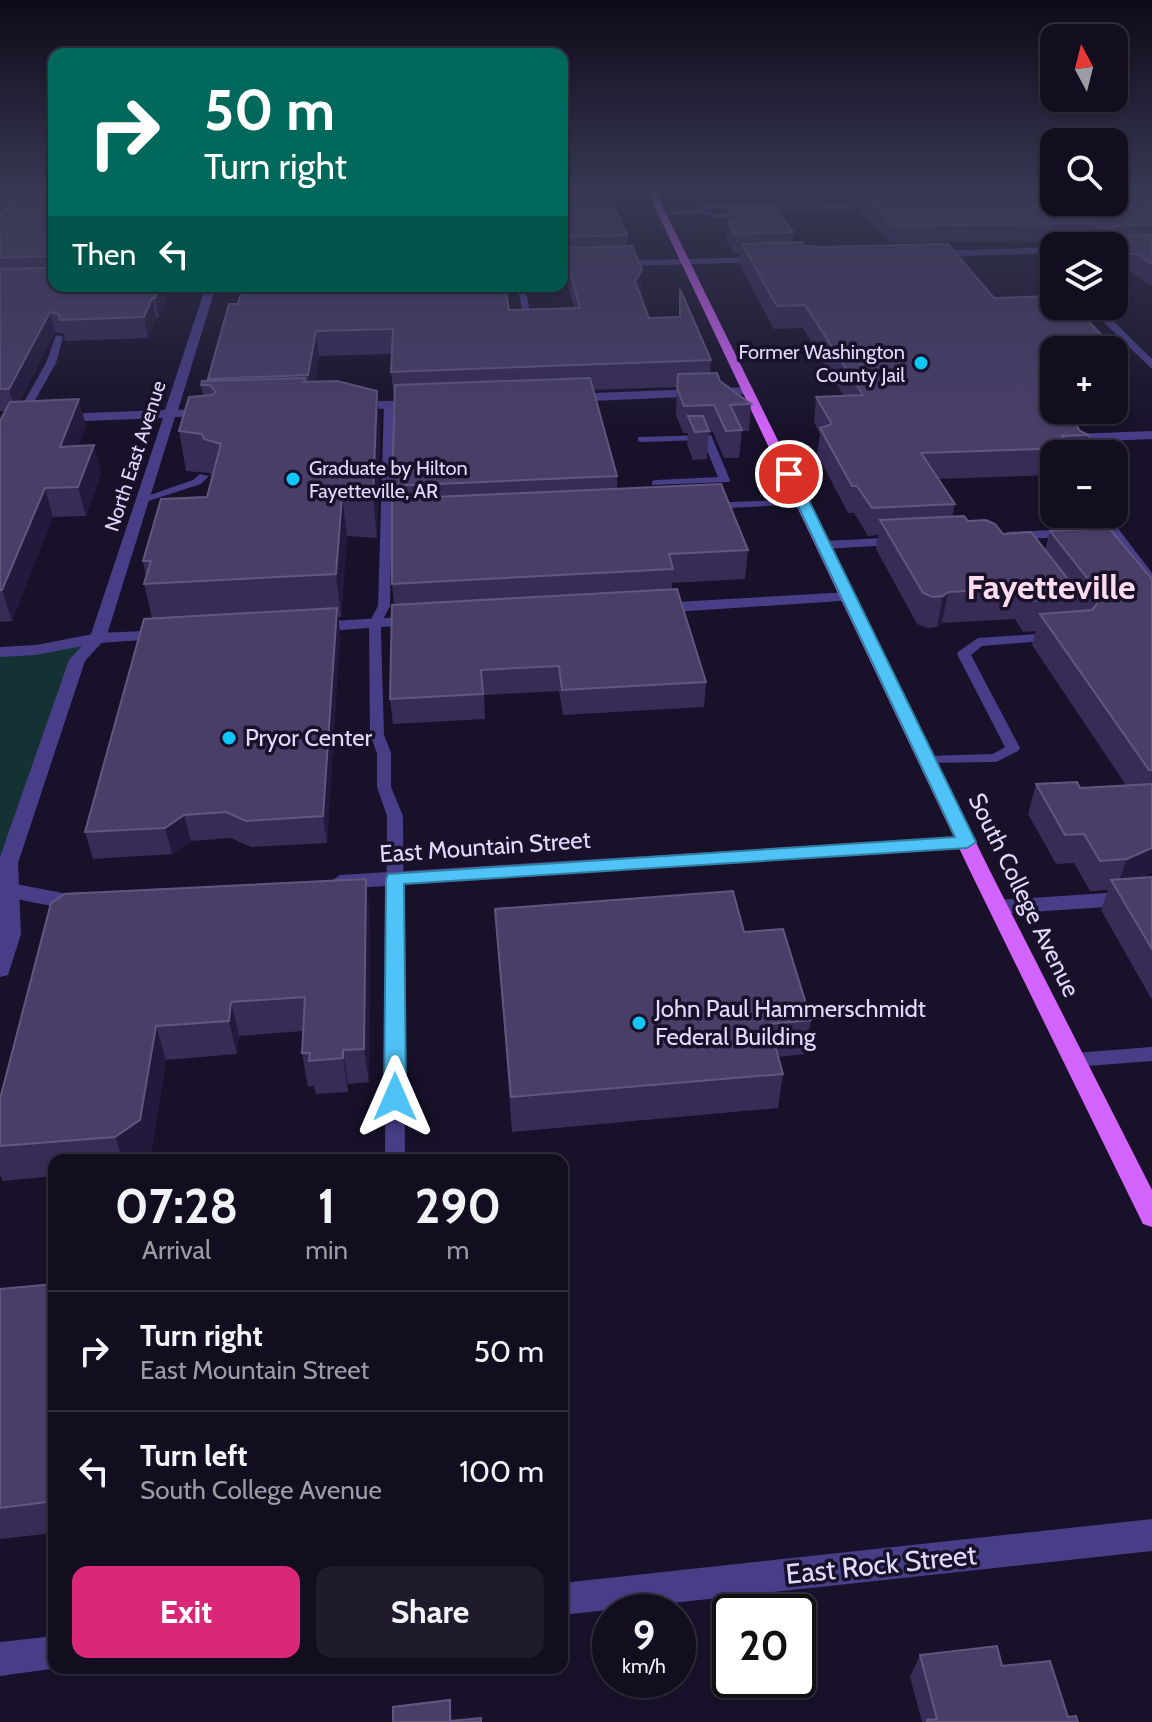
<!DOCTYPE html>
<html lang="en">
<head>
<meta charset="utf-8">
<style>
  body { margin:0; font-family:Cabin,sans-serif; background:#1f1b2c; color:#f1f3f6; height:100vh; display:flex; flex-direction:column; font-size:30px; white-space:nowrap }
  * { box-sizing:border-box; margin:0 }
  p { font-size:26px; color:#9c9ca4 }
  .icon { flex:none; width:44px; height:44px; fill:none; stroke:currentColor; stroke-width:2; stroke-linecap:round; stroke-linejoin:round }
  .map { position:relative; flex:1; overflow:hidden }
  .side { position:absolute; left:48px; top:1154px; width:520px; height:520px; display:flex; flex-direction:column; background:#120d1f; border-radius:16px; box-shadow:0 2px 6px #0004,0 0 0 2px #312d3d }
  .side>* { flex:none }
  .banner { position:absolute; left:48px; top:48px; width:520px; height:244px; border-radius:16px; box-shadow:0 2px 6px #0004,0 0 0 2px #312d3d; background:#00695c; color:#fff; overflow:hidden }
  .needle { width:52px; rotate:353deg }
  .fabs { position:absolute; left:1040px; top:24px; display:grid; gap:16px }
  .fabs a { display:grid; place-items:center; width:88px; height:88px; border-radius:16px; background:#120d1f; box-shadow:0 2px 6px #0004,0 0 0 2px #312d3d; font-size:40px }
  .speed { position:absolute; left:592px; top:1594px; display:flex; gap:16px; font-size:40px; font-weight:700; text-align:center }
  .speed>* { display:grid; place-content:center; width:104px; height:104px; border-radius:50%; background:#120d1f; box-shadow:0 2px 6px #0004,0 0 0 2px #312d3d; line-height:1 }
  .speed small { font-size:20px; font-weight:400 }
  .speed .limit { border:4px solid #111; border-radius:12px; background:#fff; color:#111 }
  .pin { position:absolute; display:grid; place-items:center; width:68px; height:68px; color:#fff; margin:-34px; border:4px solid #fff; border-radius:50%; box-shadow:0 2px 8px #0007 }
  .me { position:absolute; width:88px; margin:-44px; rotate:0deg; stroke-linejoin:round; filter:drop-shadow(0 0 6px #0008) }
  .turn { display:flex; align-items:center; gap:28px; height:168px; padding:0 24px; font-size:36px }
  .turn .icon { width:104px; height:104px; stroke-width:2.5 }
  .turn b { display:block; font-size:56px; line-height:68px }
  .then { display:flex; align-items:center; height:76px; padding:0 24px; background:#0003; gap:16px; font-size:30px }
  .eta { display:flex; justify-content:space-evenly; align-items:center; height:136px; text-align:center }
  .eta b { font-size:48px; font-weight:800; line-height:56px }
  .cta { display:flex; gap:16px; margin-top:auto; padding:16px 24px }
  .cta a { flex:1; height:92px; border-radius:16px; background:#db2777; color:#fff; font-size:32px; font-weight:800; line-height:92px; text-align:center }
  .cta a+a { background:#1f1b2c; color:#f1f3f6 }
  ul { padding:0; list-style:none }
  li { display:flex; align-items:center; gap:24px; height:120px; padding:0 24px; border-top:2px solid #312d3d }
  li div { flex:1 }
  li b { display:block; font-size:30px }
  li em { font-style:normal }
  .map>svg:first-child { display:block }
</style>
</head>
<body>
<div class="map">
<svg width="1152" height="1722" viewBox="0 0 1152 1722">
  <rect width="100%" height="100%" fill="#181129"/>
  <!-- green -->
  <path fill="#143133" d="M98,638L77,660L0,888V652Z"/>
  <g fill="none" stroke-linecap="round" stroke-linejoin="round">
    <!-- service -->
    <path fill="#483e87" fill-rule="evenodd" d="M865,191H876L859,197L857,201L861,205L855,209L742,212L740,216L720,219L701,214L661,215L657,213L698,210L699,206L717,203L740,208L853,205L849,201L854,195ZM717,207L735,211L720,215L705,211Z
      M517,286H525L532,324L525,322Z
      M56,335L63,337L56,363L25,418L16,420L15,418L46,363Z
      M389,402L394,405L390,606L381,623V635L384,735L391,753V787L403,816L405,1160H385L387,816L377,787V753L370,735L369,623L378,606L384,405Z
      M711,435L730,480L729,482L652,485V481L656,480L718,477L703,440L642,442L638,441V437Z
      M200,474L209,476L201,484L142,503L136,500L193,480Z
      M803,499L807,500V504L707,509L701,506L707,503Z
      M1052,633L1057,634V640L982,646L971,655L1020,748L1018,751L996,762L922,763L920,760L922,757L927,756L993,754L1005,747L957,654L959,651L978,638Z
      M1152,1047V1061L1074,1067L1067,1065L1065,1060L1067,1055L1074,1053Z"/>
    <!-- minor -->
    <path fill="#483e87" fill-rule="evenodd" d="M1054,247V253L930,257L925,254L930,251Z
      M769,257L766,262L562,268V262Z
      M206,286H216L178,410L209,408L215,412L209,416L175,417L106,638L85,661L18,863L21,934L8,975L0,977V857L69,660L90,637L163,418L57,422L51,418L57,414L165,410Z
      M1087,306H1098L1152,359V369Z
      M749,387L753,388V394L569,402L563,398L569,394Z
      M421,400L425,401V407L353,410L347,406L353,402Z
      M1152,431V439L1083,442L1088,454H1074L1069,438L1075,434Z
      M1093,514H1107L1152,573V588L1147,586Z
      M1076,529L1083,533L1081,536L1008,540L1001,536L1008,532Z
      M904,537L909,538V544L824,549L817,545L824,541Z
      M1152,890V904L999,914L992,912L989,907L992,902L999,900Z
      M1152,1519V1551L562,1615V1583Z
      M54,1636V1668H58L0,1676V1642Z"/>
    <!-- tertiary -->
    <path fill="#483e87" fill-rule="evenodd" d="M850,592L858,597L855,600L658,613L650,608L658,603Z
      M418,616L424,618V624L314,632L306,627L314,622Z
      M167,630L173,632V638L98,643L36,655L0,657V647L36,645L98,633Z
      M967,836L977,842L974,846L340,889L330,882L340,875Z
      M0,881L63,893L84,892L94,899C81,917 20,899 0,895Z"/>
    <!-- primary -->
    <path fill="#d364fb" fill-rule="evenodd" d="M647,191H655L990,871L1152,1190V1227L1143,1224L970,871Z"/>
  </g>
  <!-- wall -->
  <path fill="#382b56" d="M0,191H54V286H170L159,318H156L148,338L65,341L64,334L55,332L20,401L86,426L78,446L101,473L86,516L53,517L12,621L0,622V421L5,411H0Z
    M562,191L627,235V246L642,270V293L640,295L649,318L711,360L710,373L751,404L749,431H742L739,458H724L713,432L709,433L707,459L693,460L687,444L688,433H683L676,415L677,387L593,390L617,476V489L748,550L745,579L672,583V589L706,682L704,707L563,715L559,691L484,695L485,719L393,724L390,699L394,605L392,584L394,499L392,486L394,398L391,372L392,354L319,356L315,382L380,428L377,538L347,536L341,617H338L340,632L327,843L251,847L231,838L191,841L172,854L93,859L85,832L152,618L144,584L146,577L143,561L207,497L212,479L210,473L186,471L179,431L203,396L201,385L209,381L208,379L229,304L509,310L574,308L564,271V259H562Z
    M723,191H859L848,198L727,199Z
    M862,191H1152V286L1131,272H1126L1114,262V246H1096L1089,240L890,243L859,210Z
    M728,206L793,232L792,243L994,298L1116,350L1114,359V350H1054V410L1079,430L1088,435L1083,454H1054V475L938,479L955,504L952,517L1003,534L1045,550L1050,531L1152,579V872L1140,878L1152,877V1000L1101,910L1108,890L1090,891L1074,863L1056,864L1028,814L1036,784L1080,788L1126,785L1032,645L1036,631L1023,632L1015,619L942,623L937,627L927,628L917,624L876,549L878,535L868,536L854,513H848L817,454L820,434L814,422L816,397L844,396L803,328L774,329L740,266L741,254H734L727,241Z
    M1114,368L1126,380L1119,405H1114Z
    M495,909L811,1020L805,1054L778,1057L783,1074L778,1108L512,1132Z
    M370,912L369,1082L348,1084V1092L316,1094L314,1086L308,1087L302,1053L303,1031L239,1036L237,1054L166,1060L151,1153L141,1160H54V1176L3,1181L0,1175V1099Z
    M54,1284V1533L0,1539V1289Z
    M920,1655L1002,1666L1068,1717L1078,1722H922L910,1677Z"/>
  <!-- shaded-wall -->
  <path fill="#23193c" d="M5,191H22L0,221V197Z
    M849,191H859L848,198Z
    M642,270V293L634,305L635,281Z
    M159,286H170L159,318L155,298Z
    M152,298L156,318L148,338L144,317Z
    M50,312L55,332L15,410L9,389Z
    M316,331L319,356L312,401L308,375Z
    M377,391L380,428L377,538L373,497Z
    M79,399L86,426L67,475L60,447Z
    M94,445L101,473L86,516L78,487Z
    M45,488L53,517L12,621L2,590Z
    M342,496L347,536L341,617L336,574Z
    M948,592L942,623L937,627L943,596Z
    M337,608L340,632L327,843L323,816Z
    M184,815L191,841L172,854L165,828Z
    M1152,848V872L1116,889L1127,859Z
    M366,879L370,912L369,1082L364,1049Z
    M231,1002L239,1036L237,1054L229,1021Z
    M156,1026L166,1060L151,1153L141,1160H123L115,1137Z
    M343,1050L348,1084V1092L343,1058Z
    M450,1700L454,1722H451Z"/>
  <!-- building -->
  <path fill="#4a3e68" stroke="#62567f" stroke-width="2" d="M20,191H54V286H159L155,298H152L144,317L60,320L59,314L50,312L9,389H0V269L49,268L52,259L49,256L0,258V215Z
    M562,191H607L627,235L562,237Z
    M864,191H1054V202H1114V191H1152V224L1115,226L1112,229L1118,236L1152,235V264L1136,254H1131L1093,223L893,226L861,193Z
    M773,205L793,232L735,234L729,222L738,221L728,206Z
    M802,242L805,246L822,247L948,244L994,298L1054,296V306H1074L1116,350H1054V383L1042,384L1054,397V410H1066L1075,421L1079,430L1088,435L1062,436L1072,448L921,453L955,504L872,508L857,486H852L820,428L832,424L816,397L863,395L805,305L777,306L742,244Z
    M632,246L642,270L635,281L649,318L680,317V289L711,360L391,372L393,329L316,331L308,375L208,379L229,304H238L243,286H505L509,310L580,308L564,248Z
    M1114,368L1126,380H1114Z
    M717,373L720,381L751,404L730,405L742,430L726,431L714,405L684,406L677,388L678,374Z
    M305,378L304,382L337,381L377,391L373,497L342,496L336,574L144,584L151,561H143L161,499L207,497L221,444L204,439L202,434L179,431L189,397L212,395L216,392L210,385H201L202,381Z
    M590,378L617,476L392,486L395,385Z
    M79,399L60,447L94,445L78,487L45,488L2,590H0V421L10,402Z
    M688,416H703L709,431L695,432Z
    M721,484L748,550L669,554L673,569L392,584V499Z
    M964,516L968,521L986,520L995,524L1003,534L1031,532L1082,597L1031,601L1022,588L948,592L943,596L933,597L923,593L880,520Z
    M1109,528L1152,579V770H1149L1040,614L1092,610L1102,597L1050,531Z
    M677,589L706,682L562,690L559,666L481,670L483,694L390,699L392,605Z
    M337,608L323,816L246,821L226,812L184,815L165,828L85,832L144,619Z
    M1077,782L1080,788L1152,784V848L1127,859L1100,861L1084,834L1065,835L1036,784Z
    M1152,877V949L1111,880Z
    M366,879L364,1049L343,1050V1058L309,1061L310,1053H302L305,997L231,1002L229,1021L156,1026L140,1120L115,1137L0,1146V1099L51,903L65,894Z
    M733,891L744,932L783,929L811,1020L769,1024L783,1074L511,1097L495,909Z
    M54,1284V1501L0,1508V1289Z
    M997,1646L1002,1666L1050,1661L1068,1717L1076,1716L1078,1722H927V1720L937,1719L920,1655Z
    M450,1700V1721L481,1718V1722H393V1707Z"/>
  <!-- sky -->
  <linearGradient id="sky" x2="0" y2="1"><stop stop-color="#0d0917"/><stop offset="0.44" stop-color="#373854"/><stop offset="1" stop-color="#373854" stop-opacity="0"/></linearGradient>
  <rect width="1152" height="432" fill="url(#sky)"/>
  <!-- route -->
  <path fill="#4fc3f7" stroke="#337fa1" stroke-width="2" d="M789,470L796,474L976,842L967,848L404,884L406,1097L403,1103L395,1106L388,1103L384,1097L386,879L388,874L955,837L783,474Z"/>
  <!-- markers -->
  <g fill="#0cc7f8" stroke="#181129" stroke-width="3">
    <circle cx="921" cy="363" r="8"/>
    <circle cx="293" cy="479" r="8"/>
    <circle cx="229" cy="738" r="8"/>
    <circle cx="639" cy="1023" r="8"/>
  </g>
  <g text-anchor="middle" stroke-width="7" stroke-linejoin="round" paint-order="stroke">
    <!-- far-poi labels -->
    <g font-size="20" fill="#e2dafe" stroke="#181129" text-anchor="end">
      <text x="905" y="359">Former Washington<tspan x="905" dy="23">County Jail</tspan></text>
      <text x="309" y="475" text-anchor="start">Graduate by Hilton<tspan x="309" dy="23">Fayetteville, AR</tspan></text>
    </g>
    <!-- far-street labels -->
    <g font-size="20" fill="#e2dafe" stroke="#181129">
      <text transform="translate(135 456) rotate(-72)" y="7">North East Avenue</text>
    </g>
    <!-- poi labels -->
    <g font-size="24" fill="#e2dafe" stroke="#181129" text-anchor="start">
      <text x="245" y="746">Pryor Center</text>
      <text x="655" y="1017">John Paul Hammerschmidt<tspan x="655" dy="28">Federal Building</tspan></text>
    </g>
    <!-- street labels -->
    <g font-size="24" fill="#e2dafe" stroke="#181129">
      <text transform="translate(485 847) rotate(-4)" y="8">East Mountain Street</text>
      <text transform="translate(1024 895) rotate(64)" y="8">South College Avenue</text>
    </g>
    <!-- near-street labels -->
    <g font-size="28" fill="#e2dafe" stroke="#181129">
      <text transform="translate(881 1564) rotate(-6)" y="10">East Rock Street</text>
    </g>
    <!-- far-town labels -->
    <g font-size="34" font-weight="bold" fill="#fedcee" stroke="#181129">
      <text x="1051" y="599">Fayetteville</text>
    </g>
  </g>
</svg>
<div class="fabs">
<a><svg class="needle" viewBox="-14 -14 28 28"><path d="M0-13l5 13h-10z" fill="#e53935"/><path d="M0 13l5-13h-10z" fill="#9c9ca4"/></svg></a>
<a><svg class="icon" aria-label="search" viewBox="0 0 24 24"><circle cx="10" cy="10" r="6"/><path d="M15 15l6 6"/></svg></a>
<a><svg class="icon" aria-label="layers" viewBox="0 0 24 24"><path d="M12 4l9 5-9 5-9-5zM3 14l9 5 9-5"/></svg></a>
<a>+</a>
<a>−</a>
</div>
<div class="speed"><div>9<small>km/h</small></div><div class="limit">20</div></div>
<div class="pin" style="left:789px;top:474px;background:#d93025"><svg class="icon" aria-label="arrive" viewBox="0 0 24 24"><path d="M6 21V4h12l-3 4 3 4H6"/></svg></div>
<svg class="me" style="left:395px;top:1097px" viewBox="-20 -20 40 40"><path d="M0-17L14 15 0 8-14 15z" fill="#4fc3f7" stroke="#fff" stroke-width="4"/></svg>
<div class="banner">
<div class="turn"><svg class="icon" aria-label="right" viewBox="0 0 24 24"><path d="M7 20v-9h11M14 6l5 5-5 5"/></svg><div><b>50 m</b>Turn right</div></div>
<div class="then">Then<svg class="icon" aria-label="left" viewBox="0 0 24 24"><path d="M17 20v-9H6M10 6l-5 5 5 5"/></svg></div>
</div>
<section class="side">
<div class="eta">
<div><b>07:28</b><p>Arrival</p></div>
<div><b>1</b><p>min</p></div>
<div><b>290</b><p>m</p></div>
</div>
<ul>
<li><svg class="icon" aria-label="right" viewBox="0 0 24 24"><path d="M7 20v-9h11M14 6l5 5-5 5"/></svg><div><b>Turn right</b><p>East Mountain Street</p></div><em>50 m</em></li>
<li><svg class="icon" aria-label="left" viewBox="0 0 24 24"><path d="M17 20v-9H6M10 6l-5 5 5 5"/></svg><div><b>Turn left</b><p>South College Avenue</p></div><em>100 m</em></li>
</ul>
<div class="cta"><a>Exit</a><a>Share</a></div>
</section>
</div>
</body>
</html>
